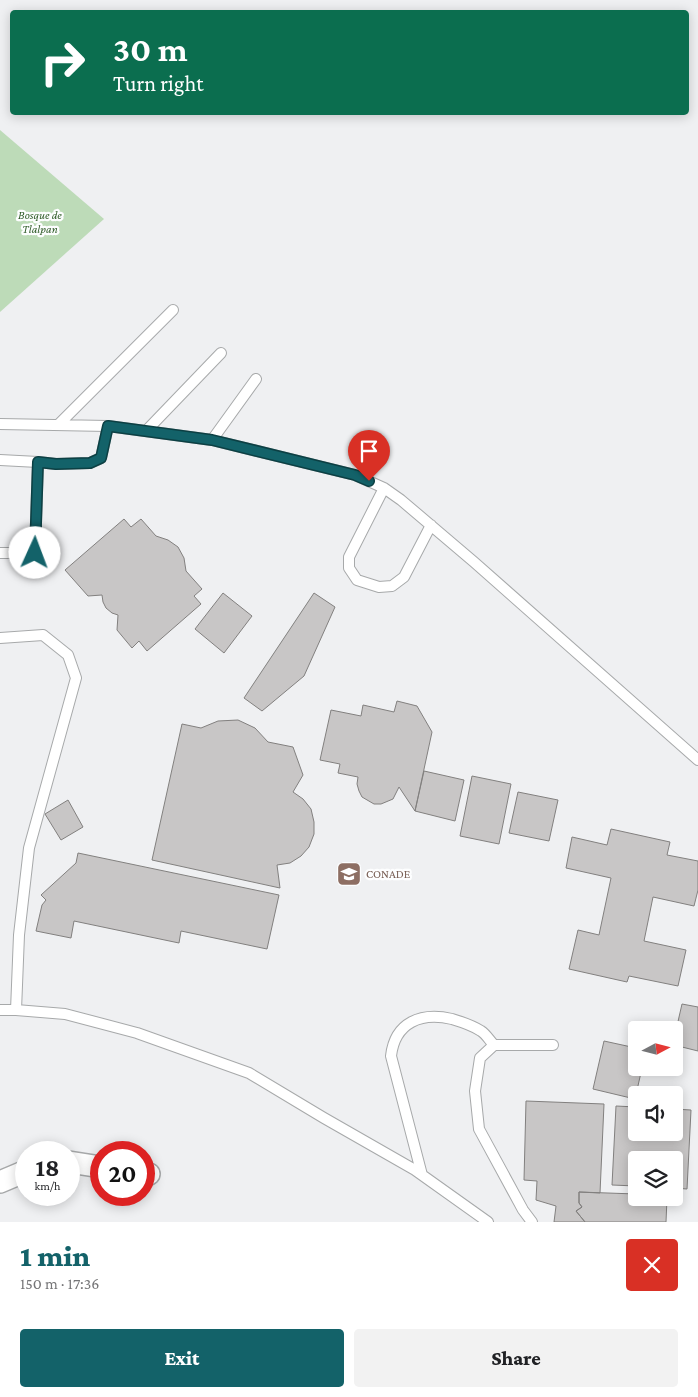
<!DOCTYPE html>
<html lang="en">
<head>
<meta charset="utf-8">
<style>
  body { margin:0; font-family:"Crimson Pro",serif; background:#f2f2f2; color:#202124; height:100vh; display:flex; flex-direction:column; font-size:19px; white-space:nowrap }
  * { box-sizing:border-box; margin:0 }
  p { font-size:16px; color:#757577 }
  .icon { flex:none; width:28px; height:28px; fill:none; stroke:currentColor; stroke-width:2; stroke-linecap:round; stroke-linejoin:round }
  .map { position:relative; height:1222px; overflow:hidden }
  .drawer { display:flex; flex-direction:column; background:#fff; flex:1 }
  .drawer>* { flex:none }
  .guide { position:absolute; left:10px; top:10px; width:679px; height:105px; border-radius:5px; box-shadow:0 2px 12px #0003; background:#0b6e4f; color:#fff; overflow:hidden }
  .needle { width:32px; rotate:83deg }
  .tools { position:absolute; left:628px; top:1021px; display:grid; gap:10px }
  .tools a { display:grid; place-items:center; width:55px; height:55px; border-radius:5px; background:#fff; box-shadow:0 2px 12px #0003; font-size:25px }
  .speed { position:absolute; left:15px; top:1141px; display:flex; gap:10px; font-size:25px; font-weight:700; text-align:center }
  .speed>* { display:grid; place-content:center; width:65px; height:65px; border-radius:50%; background:#fff; box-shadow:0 2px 12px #0003; line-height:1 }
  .speed small { font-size:12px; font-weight:400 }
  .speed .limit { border:8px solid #d22; background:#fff; color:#111 }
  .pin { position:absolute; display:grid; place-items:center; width:42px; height:42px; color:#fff; margin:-51px -21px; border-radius:50% 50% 50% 0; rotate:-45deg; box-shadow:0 0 5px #0007 }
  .pin .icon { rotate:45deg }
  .me { position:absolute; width:55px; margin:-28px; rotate:2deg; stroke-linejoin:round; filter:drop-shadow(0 0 4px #0008) }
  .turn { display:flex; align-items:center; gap:18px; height:105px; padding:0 20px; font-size:22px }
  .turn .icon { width:65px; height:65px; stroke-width:2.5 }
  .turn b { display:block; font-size:35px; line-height:42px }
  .round { display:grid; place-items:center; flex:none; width:52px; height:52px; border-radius:5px; background:#f2f2f2 }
  .head { display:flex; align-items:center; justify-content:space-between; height:85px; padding:0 20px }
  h1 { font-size:30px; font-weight:800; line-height:38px; color:#136269 }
  .cta { display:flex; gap:10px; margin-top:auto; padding:10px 20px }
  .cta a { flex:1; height:58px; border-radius:5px; background:#136269; color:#fff; font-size:20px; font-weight:800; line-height:58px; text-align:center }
  .cta a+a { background:#f2f2f2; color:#202124 }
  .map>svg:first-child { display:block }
</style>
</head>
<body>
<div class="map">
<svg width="698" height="1222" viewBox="0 0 698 1222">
  <rect width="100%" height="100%" fill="#eff0f2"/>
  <!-- green -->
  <path fill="#bddbb8" d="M0,130L104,219L0,312Z"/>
  <!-- building -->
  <path fill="#c8c6c6" stroke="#82807f" d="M124,519L131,527L141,519L156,536L168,540L178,547L184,558L186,571L202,589L194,596L201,604L147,651L139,641L132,648L117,630L118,615L112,613L106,608L103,602L102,595L88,596L65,570Z
    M223,593L252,616L224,653L195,629Z
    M314,593L335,607L304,676L262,711L244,698Z
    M397,701L417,706L432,732L415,811L399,787L393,799L381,804H374L362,797L359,791L357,784L358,777L338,773L340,764L320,760L331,710L361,716L363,705L394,712Z
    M238,720L255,728L268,742L293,747L303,775L293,792L303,799L311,809L314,822V834L309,847L301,856L290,863L277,865L280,888L152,860L182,724L201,728L218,721Z
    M424,771L464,780L455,821L415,811Z
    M472,776L511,784L499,844L460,836Z
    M518,792L558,800L549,841L509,833Z
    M68,800L83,827L61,840L45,814Z
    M611,829L670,842L667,855L698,861V890L694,906L653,897L644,941L686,950L678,986L629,976L627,982L569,969L578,930L599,935L611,878L566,868L572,837L607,845Z
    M78,853L279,895L267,949L181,931L179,943L74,921L71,938L36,931L42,905L46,900L41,895L76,863Z
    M682,1004L698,1007V1051L674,1045V1039Z
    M604,1041L636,1048V1068H642L635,1099L593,1089Z
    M526,1101L604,1104L600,1193L579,1192V1203L582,1207L576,1211L585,1222H554L556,1206L536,1200L537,1181L524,1180Z
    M616,1106L636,1107V1132H674V1109L691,1110L687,1189L674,1188V1160H636V1186L612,1185Z
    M579,1192L636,1194V1198H667L666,1222H585L576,1211L582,1207L579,1203Z"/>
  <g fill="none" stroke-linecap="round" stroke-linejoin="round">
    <defs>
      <path id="lane" d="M0,424L108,426L212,440L355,475L384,488L401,500L474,562L698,760
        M58,425L173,310
        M146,431L221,353
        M212,440L256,379
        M0,460L38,462
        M384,488L349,557V568L357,580L379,587L392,586L404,577L431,525
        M0,553H35L38,462L56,464L90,463L101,458L108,426
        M0,638L43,635L68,655L76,678L29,848L19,935L16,1010
        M0,1010H16L65,1014L137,1033L249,1073L324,1118L415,1170L488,1222
        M422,1175L391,1056C395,1022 421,1012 452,1019C462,1022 472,1025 481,1031C486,1034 490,1041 494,1045
        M532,1222L523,1210L479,1129L475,1091L480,1058L494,1045H553"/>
      <path id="street" d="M69,1162L101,1167
        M144,1174H149
        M0,1182L26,1171"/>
    </defs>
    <!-- lane casing -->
    <use href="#lane" stroke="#a7a9aa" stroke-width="12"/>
    <!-- street casing -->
    <use href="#street" stroke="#a7a9aa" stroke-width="24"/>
    <!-- lane -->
    <use href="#lane" stroke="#fff" stroke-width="10"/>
    <!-- street -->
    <use href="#street" stroke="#fff" stroke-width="21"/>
  </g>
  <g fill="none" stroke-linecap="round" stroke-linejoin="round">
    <defs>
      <path id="route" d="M35,553L38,462L56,464L90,463L101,458L108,426L212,440L355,475L369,481"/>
    </defs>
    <!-- route casing -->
    <use href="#route" stroke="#0c4044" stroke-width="12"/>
    <!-- route -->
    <use href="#route" stroke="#136269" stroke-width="9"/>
  </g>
  <!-- icons -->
  <defs>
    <symbol id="school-square" viewBox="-11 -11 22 22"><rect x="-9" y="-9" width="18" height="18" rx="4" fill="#8d6e63" stroke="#fdfeff"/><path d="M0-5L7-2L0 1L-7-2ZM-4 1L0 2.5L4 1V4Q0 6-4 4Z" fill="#fff"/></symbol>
  </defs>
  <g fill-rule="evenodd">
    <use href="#school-square" x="335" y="860" width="28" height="28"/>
  </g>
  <g text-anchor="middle" stroke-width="4.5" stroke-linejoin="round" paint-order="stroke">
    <!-- park labels -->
    <g font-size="12" font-style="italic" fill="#315d2a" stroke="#fdfeff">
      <text x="40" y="219">Bosque de<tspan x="40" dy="14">Tlalpan</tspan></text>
    </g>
    <!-- education labels -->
    <g font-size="12" fill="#785e54" stroke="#fdfeff" text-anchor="start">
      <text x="366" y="878">CONADE</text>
    </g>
  </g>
</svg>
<div class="tools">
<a><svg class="needle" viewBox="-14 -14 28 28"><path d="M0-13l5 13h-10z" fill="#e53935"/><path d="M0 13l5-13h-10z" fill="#757577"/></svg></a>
<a><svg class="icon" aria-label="sound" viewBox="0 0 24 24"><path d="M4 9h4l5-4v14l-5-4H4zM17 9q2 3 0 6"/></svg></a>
<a><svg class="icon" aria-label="layers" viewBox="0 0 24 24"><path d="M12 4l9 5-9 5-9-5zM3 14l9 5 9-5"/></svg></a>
</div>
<div class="speed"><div>18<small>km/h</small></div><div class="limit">20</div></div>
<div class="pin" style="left:369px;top:481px;background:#d93025"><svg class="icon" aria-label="arrive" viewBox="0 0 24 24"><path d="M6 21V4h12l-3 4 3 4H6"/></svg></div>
<svg class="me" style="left:35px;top:553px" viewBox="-20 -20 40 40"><circle r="19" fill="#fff"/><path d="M0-13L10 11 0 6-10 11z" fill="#136269"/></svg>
<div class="guide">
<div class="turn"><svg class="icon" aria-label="right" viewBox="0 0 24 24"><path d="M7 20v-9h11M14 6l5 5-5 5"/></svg><div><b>30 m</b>Turn right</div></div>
</div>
</div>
<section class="drawer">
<div class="head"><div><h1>1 min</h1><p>150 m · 17:36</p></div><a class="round" style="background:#d93025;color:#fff"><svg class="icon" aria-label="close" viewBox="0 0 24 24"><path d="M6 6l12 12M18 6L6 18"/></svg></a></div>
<div class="cta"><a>Exit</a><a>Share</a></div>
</section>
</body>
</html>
